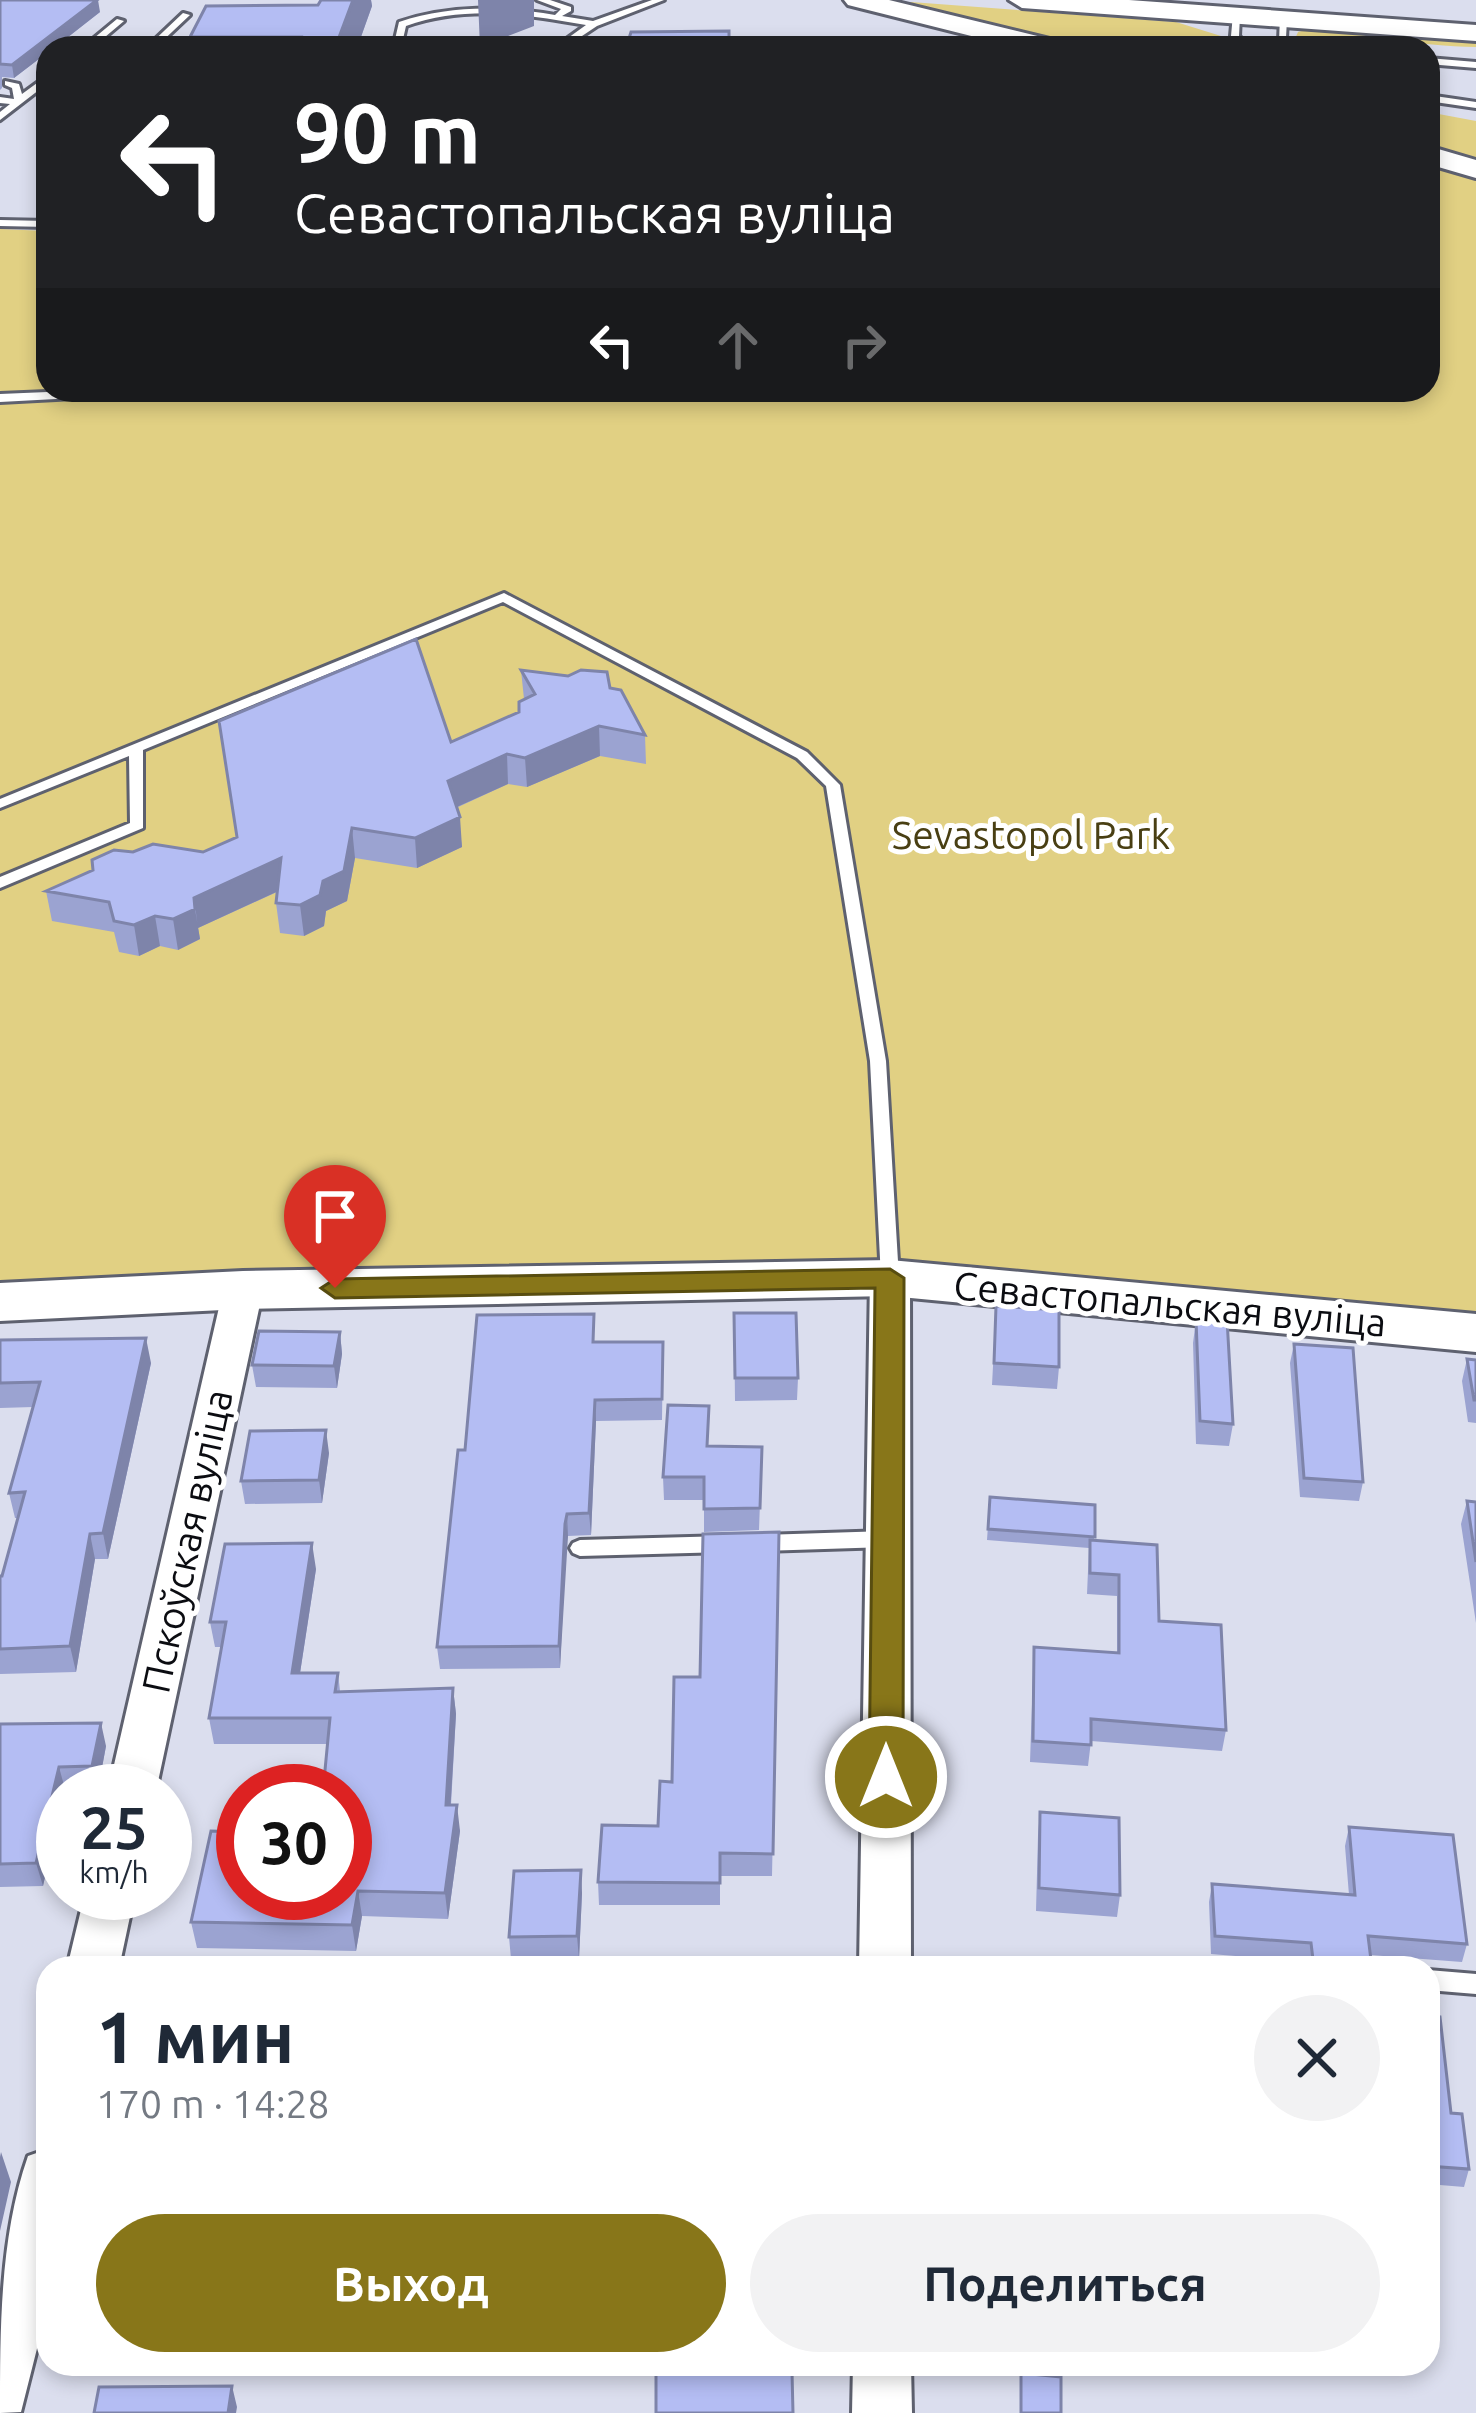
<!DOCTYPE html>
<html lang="ru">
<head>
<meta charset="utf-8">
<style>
  body { margin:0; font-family:Ubuntu,sans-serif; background:#f2f2f3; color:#1f2937; height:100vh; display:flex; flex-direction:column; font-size:45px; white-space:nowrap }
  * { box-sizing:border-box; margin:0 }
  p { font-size:39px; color:#747a83 }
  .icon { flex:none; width:66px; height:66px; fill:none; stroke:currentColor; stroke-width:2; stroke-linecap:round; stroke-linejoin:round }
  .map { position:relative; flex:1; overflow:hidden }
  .panel { position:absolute; left:36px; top:1956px; width:1404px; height:420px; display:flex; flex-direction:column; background:#fff; border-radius:36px; box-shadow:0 6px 18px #0003 }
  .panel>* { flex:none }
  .hud { position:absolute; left:36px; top:36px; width:1404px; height:366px; border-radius:36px; box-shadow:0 6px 18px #0003; background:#202124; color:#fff; overflow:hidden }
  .speed { position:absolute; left:36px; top:1764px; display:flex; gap:24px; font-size:60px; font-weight:700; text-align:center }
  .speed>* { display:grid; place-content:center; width:156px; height:156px; border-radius:50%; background:#fff; box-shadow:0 6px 18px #0003; line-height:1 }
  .speed small { font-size:30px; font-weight:400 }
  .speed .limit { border:18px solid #d22; background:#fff; color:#111 }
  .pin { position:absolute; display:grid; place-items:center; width:102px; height:102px; color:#fff; margin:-123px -51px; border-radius:50% 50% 50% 0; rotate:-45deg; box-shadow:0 0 12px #0007 }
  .pin .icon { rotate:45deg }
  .me { position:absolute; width:132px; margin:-66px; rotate:0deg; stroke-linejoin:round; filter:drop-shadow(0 0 9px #0008) }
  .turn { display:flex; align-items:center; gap:42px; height:252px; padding:0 60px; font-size:54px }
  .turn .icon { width:156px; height:156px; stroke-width:2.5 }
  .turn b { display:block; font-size:84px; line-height:102px }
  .lanes { display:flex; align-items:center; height:114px; padding:0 60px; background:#0003; justify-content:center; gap:60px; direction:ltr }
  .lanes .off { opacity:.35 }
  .round { display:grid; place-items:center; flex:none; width:126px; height:126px; border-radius:63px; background:#f2f2f3 }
  .summary { display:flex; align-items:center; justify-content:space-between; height:204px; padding:0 60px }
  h1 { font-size:72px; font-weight:700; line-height:90px }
  .button { display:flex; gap:24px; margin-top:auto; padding:24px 60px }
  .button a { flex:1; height:138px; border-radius:72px; background:#887619; color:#fff; font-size:48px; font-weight:700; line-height:138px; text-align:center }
  .button a+a { background:#f2f2f3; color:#1f2937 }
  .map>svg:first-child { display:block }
</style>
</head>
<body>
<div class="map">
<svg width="1476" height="2413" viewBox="0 0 1476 2413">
  <rect width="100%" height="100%" fill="#dbdeee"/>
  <!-- green -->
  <path fill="#e1d083" d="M911,2L1176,22L1221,36L1232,48H1075L898,5Z
    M1312,28L1476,38V47C1447,47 1418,42 1389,42C1358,43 1323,59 1295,39L1298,32Z
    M1428,112L1476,121V163L1428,150Z
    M1428,160L1476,174V1317L894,1270L0,1291V229L48,231V390H1428Z"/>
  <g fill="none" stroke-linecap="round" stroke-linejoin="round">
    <defs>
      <path id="lane" d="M537,0H550L571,7V11L562,16L593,21L652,0H664L597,26L564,48H554L586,25C526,14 465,5 406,26L401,48H393L399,22C451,5 502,6 555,15L561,9Z
        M183,13L190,15L155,48H146Z
        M1233,14L1240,16L1239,36L1250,48H1241L1231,36Z
        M1280,17L1287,19L1286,38L1302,48H1291L1279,41Z
        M117,19L124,21L92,48H82Z
        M1428,58L1476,62V68L1428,64Z
        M48,75V83L0,120V112L10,104L0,103V97L14,99L12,88L5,85V81L19,84L22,94Z
        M1428,95L1476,102V108L1428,101Z
        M0,220L48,221V227L0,226Z
        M95,390H174L168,393L0,402V394Z
        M504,593L807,752L840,785L886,1061L899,1278L897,1282H883L881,1278L870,1061L826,786L797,758L503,602L143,750V828L0,888V877L130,823L129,756L0,808V799Z
        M887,1531L894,1534L897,1539L894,1544L887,1547L759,1551L752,1548L749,1543L752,1538L759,1535Z
        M726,1536L733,1539L736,1544L733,1549L726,1552L580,1556L573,1553L570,1548L573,1543L580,1540Z
        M1428,1970L1476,1974V1994L1428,1990Z"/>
      <path id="street" d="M890,1265L904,1269L910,1278L911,1968H859L870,1278L876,1269Z
        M243,1277L257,1280L263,1290L156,1791H108L223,1290L229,1280Z
        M85,1893H135L119,1968H67Z
        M48,2149V2305L21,2412L0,2413C0,2327 0,2236 28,2156Z
        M853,2364H911L912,2413H852Z"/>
      <path id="secondary" d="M844,0H889L1062,42L1065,48H1019L848,5Z
        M1009,0H1129L1476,25V41L1022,8Z
        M1428,146L1476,160V178L1428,164Z
        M890,1260L1476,1314V1352L890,1296L243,1309L0,1321V1283L243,1271Z"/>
    </defs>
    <!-- lane casing -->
    <use href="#lane" stroke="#5e616f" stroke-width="6"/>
    <!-- street casing -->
    <use href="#street" stroke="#5e616f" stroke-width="6"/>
    <!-- secondary casing -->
    <use href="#secondary" stroke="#5e616f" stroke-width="6"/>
    <!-- lane -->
    <use href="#lane" fill="#fff" fill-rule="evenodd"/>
    <!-- street -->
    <use href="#street" fill="#fff" fill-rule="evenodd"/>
    <!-- secondary -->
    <use href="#secondary" fill="#fff" fill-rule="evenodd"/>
  </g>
  <!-- wall -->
  <path fill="#9ba3d1" d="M0,0L100,12L54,48H48V52L14,78L2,77V88L0,90Z
    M321,0H371L372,6L357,48H191L190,37L318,5Z
    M521,670L610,688L645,735L646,764L600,756L527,787L508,784L456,808L462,847L417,868L355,858L347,901L326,911L324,926L304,936L280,933L276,903L277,892L198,928L200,939L178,950L160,946L139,956L119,952L114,932L52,921L46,891L133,852H203L519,712L524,699Z
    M734,1313L798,1378L797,1400L735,1401Z
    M1196,1320L1233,1424L1229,1446L1196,1444L1193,1343Z
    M995,1328L1059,1367L1057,1389L992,1385Z
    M340,1332L342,1354L337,1388L256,1387L252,1365Z
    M0,1340L151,1363L108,1559H95L76,1672L0,1674V1576H2L18,1518H15L9,1493L33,1407L0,1408Z
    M595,1342H663L662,1420L596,1421L591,1535L568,1536L566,1546L560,1668L440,1669L437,1647L465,1450Z
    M1294,1344L1363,1482L1359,1501L1300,1497L1290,1363Z
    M1467,1359L1476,1360V1423L1468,1422L1462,1381Z
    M708,1446L762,1447L759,1530L704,1532V1500H664L663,1477Z
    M329,1453L322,1503L245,1504L241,1481Z
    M990,1497L1095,1505L1094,1540L1159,1621L1226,1730L1222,1751L1091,1741L1088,1766L1030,1762L1034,1647L1117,1653V1596L1087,1594L1089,1548L987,1540Z
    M1467,1501L1476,1502V1623L1461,1524Z
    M779,1532L772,1876H720V1905H599L598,1882L658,1826L700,1677Z
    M316,1569L300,1673H338L340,1691L453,1688L456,1714L451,1805L460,1831L448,1919L362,1916L356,1951L197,1948L191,1922L345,1893L328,1744H214L209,1718L221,1647H215L210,1622Z
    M0,1724L106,1746L98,1789H65L63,1791L43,1886L0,1887Z
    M1040,1812L1120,1895L1117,1917L1036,1911L1038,1835Z
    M1349,1827L1467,1944L1462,1962L1370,1955L1372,1968H1308L1307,1962L1211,1954L1209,1902L1212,1884L1349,1895L1345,1846Z
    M582,1893L579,1959H511L509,1937Z
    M1428,2016L1451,2113L1469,2169L1464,2187L1428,2184Z"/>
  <!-- shaded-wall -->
  <path fill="#7e84aa" d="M98,0L100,12L54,48H48V52L14,78L12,65Z
    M353,0H371L372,6L357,48H335Z
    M478,0H534V26L480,47Z
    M599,726L600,756L527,787L525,758Z
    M507,754L508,784L450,810L448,781Z
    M460,817L462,847L417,868L415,838Z
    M352,828L355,858L347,901L326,911L324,926L304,936L300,905Z
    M281,858L285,888L198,928L194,898Z
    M195,909L200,939L178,950L173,919Z
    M155,916L160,946L139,956L134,925Z
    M340,1332L342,1354L337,1388L334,1366Z
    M146,1338L151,1363L108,1559L103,1533Z
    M595,1400L596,1421L591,1535L589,1513Z
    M326,1430L329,1453L322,1503L319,1480Z
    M567,1514L568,1536L560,1668L559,1646Z
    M90,1534L95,1559L76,1672L70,1646Z
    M312,1543L316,1569L296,1699L292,1673Z
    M453,1688L456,1714L449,1831L446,1805Z
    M101,1723L106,1746L98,1789L92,1766Z
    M59,1767L65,1789L43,1886L36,1863Z
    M457,1805L460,1831L448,1919L445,1893Z
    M581,1870L582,1893L579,1959L577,1936Z
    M358,1891L362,1916L356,1951L352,1925Z
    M1,2152L11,2182L0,2231V2157Z
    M232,2386L237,2407L236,2413H228Z"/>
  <!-- building -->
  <path fill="#b4bdf3" stroke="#7e84aa" stroke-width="3" d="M0,0H97L12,65L0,64Z
    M321,0H353L335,48H296L301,37H190L206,6L318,5Z
    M729,31V48H626L631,32Z
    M416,639L451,742L519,712V702L535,694L521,670L568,676L581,670L607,672L610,688L621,690L645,735L599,726L525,758L507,754L448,781L460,817L415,838L352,828L344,871L323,881L320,895L300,905L276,903L281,858L194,898L195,909L173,919L155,916L134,925L114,921L109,902L46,891L93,870L92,860L114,850L133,852L153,844L203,852L237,837L219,721Z
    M996,1306L1059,1310V1367L994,1363Z
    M734,1313H796L798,1378H735Z
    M594,1314L593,1342H663L662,1399L595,1400L589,1513L567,1514L565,1524L559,1646L437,1647L458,1450H465L477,1315Z
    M1227,1319L1233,1424L1200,1421L1196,1320Z
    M259,1331L340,1332L334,1366L252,1365Z
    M146,1338L103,1533L90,1534L70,1646L0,1649V1576H2L25,1492L9,1493L40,1382L0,1383V1340Z
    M1294,1344L1353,1348L1363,1482L1304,1478Z
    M1467,1359L1476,1360V1400H1474Z
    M668,1405L709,1406L707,1446L762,1447L760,1508L704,1509V1477H663Z
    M326,1430L319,1480L241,1481L250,1431Z
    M990,1497L1095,1505V1537L988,1529Z
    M1467,1501L1476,1502V1562Z
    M779,1532L773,1854L720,1853V1883L598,1882L602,1825L658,1826L660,1781L672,1782L674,1677H700L703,1534Z
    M1090,1540L1157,1545L1159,1621L1221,1625L1226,1730L1091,1719V1745L1033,1741L1034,1647L1119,1653V1575L1090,1573Z
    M312,1543L292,1673H338L335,1692L453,1688L446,1805H457L445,1893L358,1891L352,1925L191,1922L211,1831L243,1832V1893H345V1791H323L330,1718H209L226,1622H210L225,1544Z
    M101,1723L92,1766L59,1767L36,1863L0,1864V1724Z
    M1040,1812L1119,1818L1120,1895L1039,1888Z
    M1349,1827L1453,1835L1467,1944L1368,1936L1372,1968H1314L1311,1943L1215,1936L1212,1884L1355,1895Z
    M581,1870L577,1936L509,1937L514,1871Z
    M1428,2016L1440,2017L1451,2113L1462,2114L1469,2169L1428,2166Z
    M792,2372L793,2413H656V2374Z
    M1021,2373L1061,2377V2413H1021Z
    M232,2386L228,2413H94L99,2387Z"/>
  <!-- route -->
  <path fill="#887619" stroke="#584d10" stroke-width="3" d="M890,1269L904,1278L903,1777L898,1787L886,1791L874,1787L869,1777L875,1288L335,1298L321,1288L335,1279Z"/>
  <g text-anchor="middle" stroke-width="10" stroke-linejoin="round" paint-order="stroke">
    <!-- park labels -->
    <g font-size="39" fill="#493f13" stroke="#fff">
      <text x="1031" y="849">Sevastopol Park</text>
    </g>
    <!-- street labels -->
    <g font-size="39" fill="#0b0c11" stroke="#fff">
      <text transform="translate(1170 1304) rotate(5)" y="14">Севастопальская вуліца</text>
      <text transform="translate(187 1541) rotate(-78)" y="14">Пскоўская вуліца</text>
    </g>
  </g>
</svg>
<div class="speed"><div>25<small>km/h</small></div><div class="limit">30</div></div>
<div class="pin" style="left:335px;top:1288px;background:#d93025"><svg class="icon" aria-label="arrive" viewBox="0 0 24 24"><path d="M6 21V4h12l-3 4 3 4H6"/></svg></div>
<svg class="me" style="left:886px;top:1777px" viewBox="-20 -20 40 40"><circle r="17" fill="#887619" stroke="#fff" stroke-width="3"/><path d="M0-11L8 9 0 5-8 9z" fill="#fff"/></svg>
<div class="hud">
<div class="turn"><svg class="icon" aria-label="left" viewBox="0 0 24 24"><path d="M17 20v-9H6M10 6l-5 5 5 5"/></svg><div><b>90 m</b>Севастопальская вуліца</div></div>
<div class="lanes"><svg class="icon" aria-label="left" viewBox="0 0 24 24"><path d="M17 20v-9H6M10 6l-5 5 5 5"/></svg><svg class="icon off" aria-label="ahead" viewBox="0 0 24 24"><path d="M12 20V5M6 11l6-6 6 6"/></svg><svg class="icon off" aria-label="right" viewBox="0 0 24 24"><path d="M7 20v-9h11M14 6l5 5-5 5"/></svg></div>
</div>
<section class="panel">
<div class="summary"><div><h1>1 мин</h1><p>170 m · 14:28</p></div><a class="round"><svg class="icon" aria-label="close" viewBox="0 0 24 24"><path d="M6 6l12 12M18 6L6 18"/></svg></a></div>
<div class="button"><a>Выход</a><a>Поделиться</a></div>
</section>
</div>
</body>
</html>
